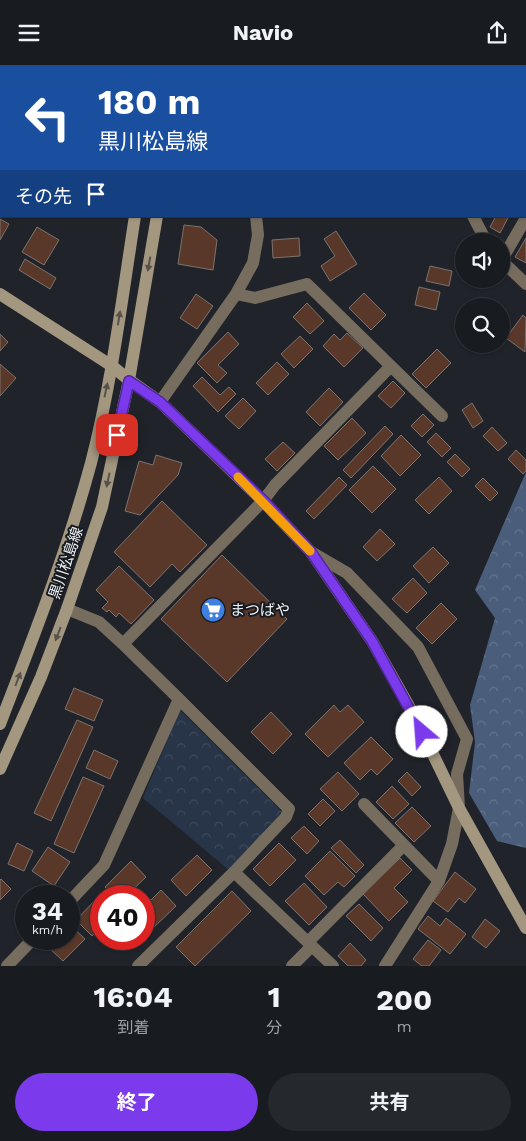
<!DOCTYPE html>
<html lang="ja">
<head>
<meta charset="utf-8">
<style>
  body { margin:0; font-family:"Work Sans","Noto Sans JP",sans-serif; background:#25282d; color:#f1f3f6; height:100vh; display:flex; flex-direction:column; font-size:19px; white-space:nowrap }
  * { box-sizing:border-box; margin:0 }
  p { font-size:16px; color:#9fa1a5 }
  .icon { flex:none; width:28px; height:28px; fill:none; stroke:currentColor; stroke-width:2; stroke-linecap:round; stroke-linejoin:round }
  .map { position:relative; height:901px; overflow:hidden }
  .drawer { display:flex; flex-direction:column; background:#181b20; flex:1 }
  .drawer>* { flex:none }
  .banner { position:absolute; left:0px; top:0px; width:526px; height:152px; box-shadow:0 1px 4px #0004,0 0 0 1px #36393e; background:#1a4fa0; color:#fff; overflow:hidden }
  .fabs { position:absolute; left:455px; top:168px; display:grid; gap:10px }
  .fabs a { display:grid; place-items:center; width:55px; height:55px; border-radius:50%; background:#181b20; box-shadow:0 1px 4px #0004,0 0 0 1px #36393e; font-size:25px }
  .speed { position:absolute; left:15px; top:820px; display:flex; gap:10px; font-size:25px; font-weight:700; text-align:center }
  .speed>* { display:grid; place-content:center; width:65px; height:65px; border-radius:50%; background:#181b20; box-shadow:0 1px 4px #0004,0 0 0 1px #36393e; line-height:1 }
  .speed small { font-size:12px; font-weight:400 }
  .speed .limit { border:8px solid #d22; background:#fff; color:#111 }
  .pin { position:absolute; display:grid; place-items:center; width:42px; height:42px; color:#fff; margin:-21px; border-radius:10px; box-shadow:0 2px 8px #0006 }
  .me { position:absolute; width:55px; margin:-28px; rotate:333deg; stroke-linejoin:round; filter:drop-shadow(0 0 4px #0008) }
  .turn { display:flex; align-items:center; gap:18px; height:105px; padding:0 15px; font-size:22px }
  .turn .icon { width:65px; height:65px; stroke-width:2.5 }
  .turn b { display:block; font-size:35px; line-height:42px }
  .then { display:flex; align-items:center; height:48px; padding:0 15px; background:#0003; gap:10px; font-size:19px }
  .eta { display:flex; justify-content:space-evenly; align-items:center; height:85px; text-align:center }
  .eta b { font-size:30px; font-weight:700; line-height:35px }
  .button { display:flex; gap:10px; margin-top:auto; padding:10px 15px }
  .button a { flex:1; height:58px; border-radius:30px; background:#7c3aed; color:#fff; font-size:20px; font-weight:700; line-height:58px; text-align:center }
  .button a+a { background:#25282d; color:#f1f3f6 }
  header { display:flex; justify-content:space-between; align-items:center; height:65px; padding:0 15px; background:#181b20; font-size:22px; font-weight:700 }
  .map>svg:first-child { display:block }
</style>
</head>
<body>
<header><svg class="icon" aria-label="menu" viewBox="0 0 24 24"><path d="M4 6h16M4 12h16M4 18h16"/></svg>Navio<svg class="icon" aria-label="share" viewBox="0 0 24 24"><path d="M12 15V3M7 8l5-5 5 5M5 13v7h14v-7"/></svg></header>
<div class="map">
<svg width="526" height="901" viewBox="0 0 526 901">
  <defs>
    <pattern id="forest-crowns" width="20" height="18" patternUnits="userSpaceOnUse" patternTransform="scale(1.25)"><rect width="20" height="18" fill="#4a5d7b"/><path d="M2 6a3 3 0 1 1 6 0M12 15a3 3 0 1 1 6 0" fill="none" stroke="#64758e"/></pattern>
    <pattern id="park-crowns" width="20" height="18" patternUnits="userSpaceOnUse" patternTransform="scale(1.25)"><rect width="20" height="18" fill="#283549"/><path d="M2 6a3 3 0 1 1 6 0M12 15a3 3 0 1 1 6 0" fill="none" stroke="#3d495b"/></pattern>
  </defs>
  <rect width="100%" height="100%" fill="#20242a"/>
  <!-- forest -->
  <path fill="url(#forest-crowns)" d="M526,407V783L497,776L469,728L475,677L470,640L495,553L475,525Z"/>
  <!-- park -->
  <path fill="url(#park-crowns)" d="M180,645L282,747L229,805L143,733Z"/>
  <!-- building -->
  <path fill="#593829" stroke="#7c736f" d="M496,151H509L500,168L490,162Z
    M0,154L9,159L0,175Z
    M184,160L201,162L217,175L213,205L178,199Z
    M37,162L59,175L44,200L22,187Z
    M336,166L357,199L330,216L321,201L335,191L324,174Z
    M299,173L300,191L273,193L272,175Z
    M526,173V198L515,192Z
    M25,194L56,213L50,224L19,205Z
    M430,201L452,206L449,221L426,216Z
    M419,222L440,227L436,245L415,240Z
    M364,228L386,250L371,265L349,243Z
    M196,229L213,241L197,264L180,253Z
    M307,238L324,256L310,269L293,252Z
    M523,250L526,253L525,287L506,273Z
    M228,267L239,279L218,300L227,308L217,318L197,298Z
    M347,268L363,283L344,302L323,281L334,269L340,275Z
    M0,269L8,277L0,286Z
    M300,271L313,284L294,303L281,289Z
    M437,284L451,298L426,323L412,309Z
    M277,297L289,309L268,330L256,318Z
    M0,299L16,313L0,331Z
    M202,312L220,330L229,322L236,329L218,347L193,321Z
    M393,316L405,328L391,343L378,331Z
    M329,323L343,337L320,361L306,347Z
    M243,333L256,346L239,364L225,351Z
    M472,338L483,356L473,363L462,345Z
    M423,349L434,360L422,372L411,361Z
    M352,353L366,368L338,395L324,381Z
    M385,361L393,369L351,413L343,405Z
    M492,362L507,378L498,386L483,371Z
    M436,368L451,383L442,392L427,377Z
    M401,370L421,390L400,411L381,391Z
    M283,377L295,388L277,406L265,394Z
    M516,385L526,395V406L523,409L508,394Z
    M455,389L470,404L462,412L447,397Z
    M156,390L182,398L178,410L140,450L125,446L139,396L153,400Z
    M373,401L396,424L372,448L349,425Z
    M339,412L347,420L314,454L306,446Z
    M439,412L452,426L429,449L415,435Z
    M483,413L498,428L490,436L475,421Z
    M162,436L207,480L180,507L172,499L150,522L114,487Z
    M380,464L395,479L377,496L363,482Z
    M433,482L449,498L429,518L413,501Z
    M222,490L287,554L227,617L161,554Z
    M119,501L154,535L131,559L119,548L116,552L109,545L107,547L102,543L108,537L96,525Z
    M413,513L427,528L407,548L392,534Z
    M441,538L457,554L432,579L416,563Z
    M74,623L103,635L94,656L65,644Z
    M334,640L340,647L348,640L364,657L328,692L305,669Z
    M271,647L292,669L273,689L251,667Z
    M77,655L93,662L51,756L34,748Z
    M371,672L393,694L377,710L371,704L360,715L344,698Z
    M94,685L118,696L110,714L86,703Z
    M338,707L359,729L342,746L320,724Z
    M407,707L421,722L412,731L398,716Z
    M83,712L104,721L74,788L54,779Z
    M392,721L409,739L393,754L376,737Z
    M323,734L335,746L320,761L308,749Z
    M412,742L431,761L414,777L395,758Z
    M304,761L319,776L307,789L291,773Z
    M340,775L364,800L356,808L331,783Z
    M17,778L33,786L24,806L8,799Z
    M279,778L296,795L270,821L253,804Z
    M48,782L70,797L54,821L32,806Z
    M330,786L355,811L344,822L338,817L324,830L305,811Z
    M197,790L212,805L186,831L171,815Z
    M400,793L412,805L394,823L408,837L389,856L363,829Z
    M131,796L146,812L126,831H115L105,822Z
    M455,807L476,824L465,838L459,833L448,847L433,836Z
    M1,814L11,824L0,835V815Z
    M304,818L327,842L309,860L285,836Z
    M161,825L176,841L150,866L144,859V842Z
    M232,826L251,846L195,901L176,882Z
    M101,829L103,831H101V862L92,871L76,855Z
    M359,839L383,863L371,876L346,851Z
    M428,851L440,861L446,853L466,869L450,889L418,864Z
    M485,854L500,866L486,883L472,872Z
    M69,859L85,874L63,896L47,881L54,874H69Z
    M428,875L441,885L429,901H422L413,894Z
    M350,878L366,895L361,901H348L338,891Z"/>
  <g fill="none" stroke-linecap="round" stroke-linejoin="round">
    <!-- street -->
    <path stroke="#766d5f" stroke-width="12" d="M214,0V1
      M224,0L226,1
      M315,0L317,1
      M406,1L407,0
      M518,1L519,0
      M473,151L486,176
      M501,195L526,219
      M501,196L526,153
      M236,229L255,233L307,219L442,351
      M160,337L236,229L253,198L258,170L256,151
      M311,487L347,508L418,582L467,674L457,709L459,743L452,779L439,816L385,901
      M67,544L99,557L123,579L263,436L275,420L391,301
      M364,739L439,816
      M234,807L333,901
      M69,837L104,800L179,634L123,579
      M308,877L404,780
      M7,901L33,874
      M138,901L234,807L286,752L289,744L179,634
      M292,901L312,881"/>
    <!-- secondary -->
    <path stroke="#a49780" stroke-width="12" d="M158,1V0
      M180,1V0
      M0,229L112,301L129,315L160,337L263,436L311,487L372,576L415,652L459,743L526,863
      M0,659C33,573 67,487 91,398C112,317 122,234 135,151
      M0,704L41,612L67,544L102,442L129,315L157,151"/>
  </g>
  <!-- one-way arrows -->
  <defs><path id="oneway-solid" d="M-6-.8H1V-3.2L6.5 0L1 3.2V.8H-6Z" transform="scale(1.25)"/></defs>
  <g fill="#56534b">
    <use href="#oneway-solid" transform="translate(149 199) rotate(100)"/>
    <use href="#oneway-solid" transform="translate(119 253) rotate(-81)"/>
    <use href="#oneway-solid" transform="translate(106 325) rotate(-78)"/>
    <use href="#oneway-solid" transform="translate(108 415) rotate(102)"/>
    <use href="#oneway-solid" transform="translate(58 569) rotate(111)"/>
    <use href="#oneway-solid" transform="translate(18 614) rotate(-69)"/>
  </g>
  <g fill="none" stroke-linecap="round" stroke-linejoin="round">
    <defs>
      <path id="route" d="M117,370L129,316L160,337L264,436L311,487L372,576L422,667"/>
    </defs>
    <!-- route casing -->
    <use href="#route" stroke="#51269a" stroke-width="12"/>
    <!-- route -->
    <use href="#route" stroke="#7c3aed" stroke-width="9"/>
    <!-- slow -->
    <path stroke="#f59e0b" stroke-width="9" d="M238,412L310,486"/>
  </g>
  <!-- icons -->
  <defs>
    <symbol id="supermarket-disc" viewBox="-11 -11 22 22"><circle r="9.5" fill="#3f7fe0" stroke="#171b20"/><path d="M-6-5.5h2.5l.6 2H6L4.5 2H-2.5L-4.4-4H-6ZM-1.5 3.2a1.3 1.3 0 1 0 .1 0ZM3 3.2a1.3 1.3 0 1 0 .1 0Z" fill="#fff"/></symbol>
  </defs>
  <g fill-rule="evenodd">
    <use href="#supermarket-disc" x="199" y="531" width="28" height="28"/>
  </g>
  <g text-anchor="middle" stroke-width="4" stroke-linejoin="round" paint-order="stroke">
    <!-- street labels -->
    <g font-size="15" fill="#eff2f6" stroke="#171b20">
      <text transform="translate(66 498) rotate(-71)" y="5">黒川松島線</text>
    </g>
    <!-- poi labels -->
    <g font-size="15" fill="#eff2f6" stroke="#171b20" text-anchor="start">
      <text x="230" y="550">まつばや</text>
    </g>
  </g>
</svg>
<div class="fabs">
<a><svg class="icon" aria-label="sound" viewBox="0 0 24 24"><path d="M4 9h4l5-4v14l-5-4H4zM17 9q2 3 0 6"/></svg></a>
<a><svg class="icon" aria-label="search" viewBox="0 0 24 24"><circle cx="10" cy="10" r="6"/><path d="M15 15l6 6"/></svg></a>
</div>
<div class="speed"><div>34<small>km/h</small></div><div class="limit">40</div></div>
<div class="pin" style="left:117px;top:370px;background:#d93025"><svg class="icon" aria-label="arrive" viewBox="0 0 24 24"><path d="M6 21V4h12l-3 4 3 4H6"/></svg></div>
<svg class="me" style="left:422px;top:667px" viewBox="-20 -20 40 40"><circle r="19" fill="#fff"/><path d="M0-13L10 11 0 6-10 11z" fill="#7c3aed"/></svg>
<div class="banner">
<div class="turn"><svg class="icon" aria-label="left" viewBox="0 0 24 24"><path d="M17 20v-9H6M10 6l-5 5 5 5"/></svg><div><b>180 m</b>黒川松島線</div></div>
<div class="then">その先<svg class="icon" aria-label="arrive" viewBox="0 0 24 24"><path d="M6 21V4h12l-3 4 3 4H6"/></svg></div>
</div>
</div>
<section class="drawer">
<div class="eta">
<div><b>16:04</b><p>到着</p></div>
<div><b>1</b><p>分</p></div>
<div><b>200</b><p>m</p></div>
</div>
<div class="button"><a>終了</a><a>共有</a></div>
</section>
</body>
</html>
